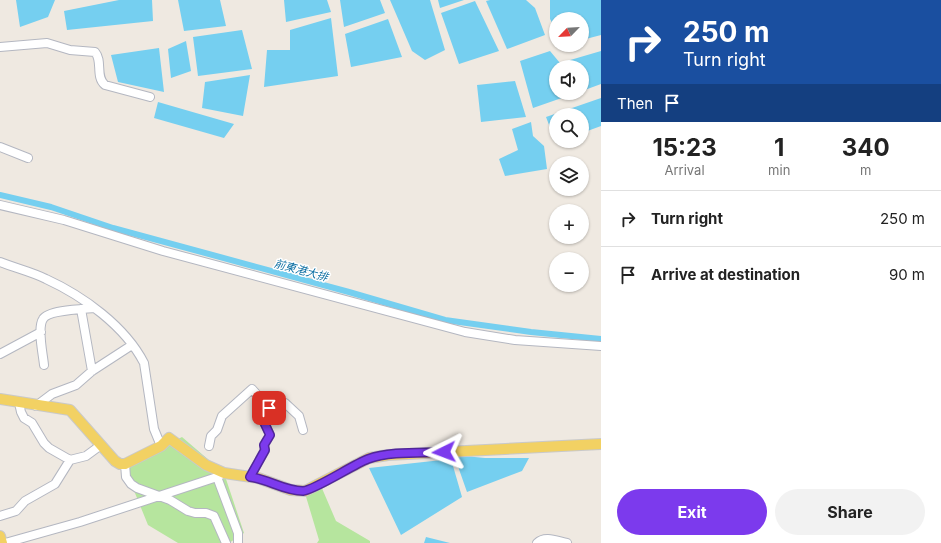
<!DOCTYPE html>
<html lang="en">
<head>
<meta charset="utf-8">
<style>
  body { margin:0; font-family:Inter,"Noto Sans TC",sans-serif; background:#f2f2f2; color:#222; height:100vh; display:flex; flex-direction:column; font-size:15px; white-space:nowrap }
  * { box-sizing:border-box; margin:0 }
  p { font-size:13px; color:#767676 }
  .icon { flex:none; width:22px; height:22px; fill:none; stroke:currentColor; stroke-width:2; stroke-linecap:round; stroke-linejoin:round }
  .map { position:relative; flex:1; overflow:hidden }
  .details { display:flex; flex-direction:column; background:#fff; width:340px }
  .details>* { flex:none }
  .top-card { background:#1a4fa0; color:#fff; overflow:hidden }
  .needle { width:26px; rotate:245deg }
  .fabs { position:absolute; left:549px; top:12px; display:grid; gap:8px }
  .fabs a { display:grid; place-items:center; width:40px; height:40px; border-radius:50%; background:#fff; box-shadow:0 1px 3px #0004; font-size:20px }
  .pin { position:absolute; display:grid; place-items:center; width:34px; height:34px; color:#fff; margin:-17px; border-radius:8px; box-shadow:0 2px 6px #0006 }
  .me { position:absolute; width:44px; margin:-22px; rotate:267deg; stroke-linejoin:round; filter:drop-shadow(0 0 3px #0008) }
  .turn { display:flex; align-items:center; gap:14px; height:84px; padding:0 16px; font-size:18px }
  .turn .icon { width:52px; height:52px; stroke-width:2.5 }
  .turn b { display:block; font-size:28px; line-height:34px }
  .then { display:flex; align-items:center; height:38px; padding:0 16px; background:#0003; gap:8px; font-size:15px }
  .eta { display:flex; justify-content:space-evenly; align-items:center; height:68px; text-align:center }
  .eta b { font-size:24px; font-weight:700; line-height:28px }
  .cta { display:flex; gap:8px; margin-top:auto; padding:8px 16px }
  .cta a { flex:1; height:46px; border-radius:24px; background:#7c3aed; color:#fff; font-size:16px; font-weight:700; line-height:46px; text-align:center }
  .cta a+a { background:#f2f2f2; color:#222 }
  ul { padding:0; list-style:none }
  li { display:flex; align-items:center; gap:12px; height:56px; padding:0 16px; border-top:1px solid #e0e0e0 }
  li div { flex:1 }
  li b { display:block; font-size:15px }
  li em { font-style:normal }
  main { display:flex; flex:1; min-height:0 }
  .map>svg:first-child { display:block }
</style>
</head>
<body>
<main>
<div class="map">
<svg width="601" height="543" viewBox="0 0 601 543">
  <rect width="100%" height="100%" fill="#efe9e1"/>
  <!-- green -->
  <path fill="#b6e59e" d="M182,437L224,473L244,533L229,543H178L148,525L124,466Z
    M321,486L336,521L370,541V543H317L319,540L304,490Z"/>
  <!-- water -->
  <path fill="#75cff0" d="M16,0H55L48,17L20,27Z
    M119,0H152L153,21L67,30L64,11Z
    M178,0H220L226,26L184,31Z
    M284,0H327L331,12L286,22Z
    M340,0H380L385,13L344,27Z
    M390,0H430L445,50L425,60L412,51Z
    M438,0H464L440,8Z
    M490,0H526L535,8L545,35L507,49L486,1Z
    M550,0H601V35L582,40V19H556V30L550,19Z
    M475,1L499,51L459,64L441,13Z
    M331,18L338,76L264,87L267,50H290V30Z
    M388,19L402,57L351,67L345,34Z
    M242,30L252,69L198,76L193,37Z
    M186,41L191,71L171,78L168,49Z
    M159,48L164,92L118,82L111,55Z
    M550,51L560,63L601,51V84L582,91V67H556V93H576L533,108L520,61Z
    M250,75L243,116L202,108L205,82Z
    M515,81L526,117L481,122L477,85Z
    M601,98V126L582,133V115H556V141H560L556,143L546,117Z
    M158,102L234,124L224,138L154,118Z
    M531,122L533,136L544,146L547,169L505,176L499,159L518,150L512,129Z
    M454,455L485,458H529L522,471L467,492Z
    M451,459L462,497L401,535L369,468Z
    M426,537L450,543H424Z"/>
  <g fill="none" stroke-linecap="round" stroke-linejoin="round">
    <!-- canal -->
    <path stroke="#75cff0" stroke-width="6" d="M0,195L51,207L113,228L349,292L445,320L531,332L601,339"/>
    <defs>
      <path id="minor" d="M0,47L47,43L70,50L95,52C103,61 95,77 105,85L150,97
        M0,147L28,158
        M0,205L64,220L163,251L465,332L515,340L601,346
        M0,262C15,268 32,272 46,279C83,296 125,326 144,363L154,429L161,446
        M81,309L92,371
        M0,354L41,332
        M44,365C43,354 37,328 43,319C48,310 84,309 94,308
        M36,406L52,394L76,385L92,371L132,345
        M209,446L211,436L217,430L222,416L252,389L269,408L278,403H285L299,416L303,430
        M70,460L86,456L101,445
        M125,464L126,477L131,484L137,488L170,500L188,511L195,513H206L214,516L226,543
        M217,477L238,533V543
        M250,477L265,450L264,445L270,435L263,420L269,408
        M0,516L16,511L25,501L55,484L70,460L49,448L44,443L32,423L24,418L21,412L19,403
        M5,543L80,522L217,477L224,473
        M537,543C545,535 557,541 567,543"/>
      <path id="major" d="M0,399L70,410L115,461L120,464H125L161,446L169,438L206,465L224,473L258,478L291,490L305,491L369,458L388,455L601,444
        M0,536L2,543"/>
    </defs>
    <!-- minor casing -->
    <use href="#minor" stroke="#b4b7c1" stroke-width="10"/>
    <!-- major casing -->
    <use href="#major" stroke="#c9c9c9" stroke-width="12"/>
    <!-- minor -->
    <use href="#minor" stroke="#fff" stroke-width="8"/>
    <!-- major -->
    <use href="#major" stroke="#f2d163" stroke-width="10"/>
  </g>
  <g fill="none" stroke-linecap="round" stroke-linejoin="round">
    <defs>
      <path id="route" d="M269,408L263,420L270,435L264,445L265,450L250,477C268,479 284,491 303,491C315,490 354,464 368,459C389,451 422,453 444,452"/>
    </defs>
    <!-- route casing -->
    <use href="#route" stroke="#51269a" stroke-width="10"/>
    <!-- route -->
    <use href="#route" stroke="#7c3aed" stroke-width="7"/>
  </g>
  <g text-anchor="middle" stroke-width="3" stroke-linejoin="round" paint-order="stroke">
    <!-- water labels -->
    <g font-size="11" font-style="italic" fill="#0d6fa3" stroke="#fff">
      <text transform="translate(301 270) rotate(15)" y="4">前東港大排</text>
    </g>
  </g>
</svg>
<div class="fabs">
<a><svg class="needle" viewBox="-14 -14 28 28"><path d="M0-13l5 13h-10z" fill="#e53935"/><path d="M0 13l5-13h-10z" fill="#767676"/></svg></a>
<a><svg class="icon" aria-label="sound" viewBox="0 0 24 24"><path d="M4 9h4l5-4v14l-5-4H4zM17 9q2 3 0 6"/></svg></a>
<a><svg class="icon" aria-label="search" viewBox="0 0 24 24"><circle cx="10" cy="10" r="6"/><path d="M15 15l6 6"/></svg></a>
<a><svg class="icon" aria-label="layers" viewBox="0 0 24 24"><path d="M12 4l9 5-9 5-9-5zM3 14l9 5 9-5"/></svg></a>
<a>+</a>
<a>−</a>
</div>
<div class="pin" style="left:269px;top:408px;background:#d93025"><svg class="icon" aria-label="arrive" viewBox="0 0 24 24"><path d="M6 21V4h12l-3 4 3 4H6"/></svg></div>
<svg class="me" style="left:444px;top:452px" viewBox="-20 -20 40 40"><path d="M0-17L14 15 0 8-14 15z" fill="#7c3aed" stroke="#fff" stroke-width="4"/></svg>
</div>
<section class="details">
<div class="top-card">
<div class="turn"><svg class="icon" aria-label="right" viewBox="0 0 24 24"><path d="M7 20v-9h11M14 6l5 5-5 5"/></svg><div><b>250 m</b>Turn right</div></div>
<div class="then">Then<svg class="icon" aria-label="arrive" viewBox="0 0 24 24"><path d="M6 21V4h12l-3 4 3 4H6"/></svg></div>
</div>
<div class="eta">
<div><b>15:23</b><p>Arrival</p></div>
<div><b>1</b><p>min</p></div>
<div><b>340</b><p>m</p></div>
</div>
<ul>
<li><svg class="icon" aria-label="right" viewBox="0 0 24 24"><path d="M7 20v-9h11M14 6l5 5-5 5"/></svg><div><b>Turn right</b></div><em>250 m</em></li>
<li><svg class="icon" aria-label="arrive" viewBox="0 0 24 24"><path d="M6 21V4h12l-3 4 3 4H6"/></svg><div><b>Arrive at destination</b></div><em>90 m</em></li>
</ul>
<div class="cta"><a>Exit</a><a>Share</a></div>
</section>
</main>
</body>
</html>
